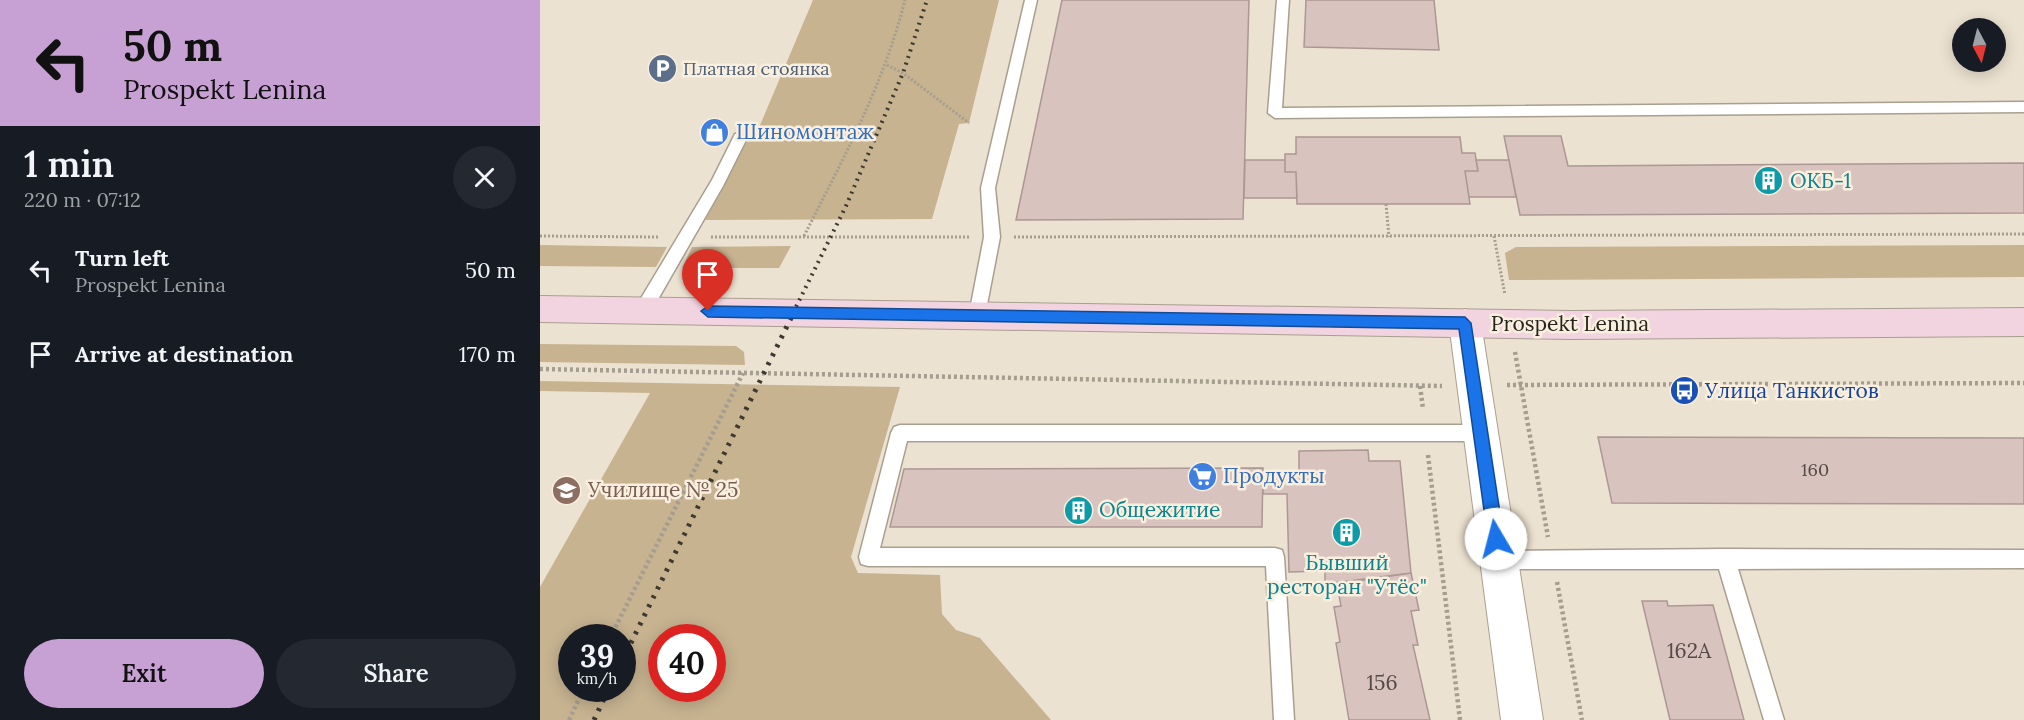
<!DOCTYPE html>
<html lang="en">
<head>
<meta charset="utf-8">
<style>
  body { margin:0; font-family:Lora,serif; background:#242831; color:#f1f3f6; height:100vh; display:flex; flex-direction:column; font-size:22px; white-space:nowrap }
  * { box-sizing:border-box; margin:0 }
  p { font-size:20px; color:#9ea1a6 }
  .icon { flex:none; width:33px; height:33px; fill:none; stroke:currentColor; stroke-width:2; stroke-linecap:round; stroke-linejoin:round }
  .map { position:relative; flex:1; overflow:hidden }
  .drawer { display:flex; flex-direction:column; background:#171b24; width:540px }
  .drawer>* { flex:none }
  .banner { background:#c7a1d3; color:#111; overflow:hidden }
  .needle { width:39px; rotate:173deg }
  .tools { position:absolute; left:1412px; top:18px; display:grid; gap:12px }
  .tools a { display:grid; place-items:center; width:54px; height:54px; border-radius:50%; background:#171b24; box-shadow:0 3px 15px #0003; font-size:30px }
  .speed { position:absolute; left:18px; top:624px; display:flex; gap:12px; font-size:30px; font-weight:700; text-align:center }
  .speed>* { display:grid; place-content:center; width:78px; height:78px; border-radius:50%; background:#171b24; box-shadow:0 3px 15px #0003; line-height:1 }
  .speed small { font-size:15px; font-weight:400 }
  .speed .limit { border:9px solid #d22; background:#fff; color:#111 }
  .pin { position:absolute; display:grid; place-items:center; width:51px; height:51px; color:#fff; margin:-62px -26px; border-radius:50% 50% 50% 0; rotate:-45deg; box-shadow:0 0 6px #0007 }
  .pin .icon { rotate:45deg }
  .me { position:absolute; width:66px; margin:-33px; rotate:352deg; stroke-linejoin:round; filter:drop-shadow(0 0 4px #0008) }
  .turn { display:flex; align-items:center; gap:21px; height:126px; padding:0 24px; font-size:27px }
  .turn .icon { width:78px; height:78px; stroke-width:2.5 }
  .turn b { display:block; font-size:42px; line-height:51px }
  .round { display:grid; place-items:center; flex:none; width:63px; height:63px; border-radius:32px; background:#242831 }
  .summary { display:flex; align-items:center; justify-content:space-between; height:102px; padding:0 24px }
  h1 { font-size:36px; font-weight:600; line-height:45px }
  .button { display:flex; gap:12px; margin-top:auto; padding:12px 24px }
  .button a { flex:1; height:69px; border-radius:36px; background:#c7a1d3; color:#111; font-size:24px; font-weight:600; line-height:69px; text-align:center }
  .button a+a { background:#242831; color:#f1f3f6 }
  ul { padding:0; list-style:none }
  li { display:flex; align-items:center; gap:18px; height:84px; padding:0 24px }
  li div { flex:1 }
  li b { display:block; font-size:22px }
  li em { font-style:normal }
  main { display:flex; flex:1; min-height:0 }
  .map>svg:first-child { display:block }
</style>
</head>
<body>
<main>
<section class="drawer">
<div class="banner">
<div class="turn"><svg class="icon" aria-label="left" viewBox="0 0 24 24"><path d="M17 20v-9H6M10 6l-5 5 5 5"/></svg><div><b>50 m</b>Prospekt Lenina</div></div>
</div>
<div class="summary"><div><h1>1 min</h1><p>220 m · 07:12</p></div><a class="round"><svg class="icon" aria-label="close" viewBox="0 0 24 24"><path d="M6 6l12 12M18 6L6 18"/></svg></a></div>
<ul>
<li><svg class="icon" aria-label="left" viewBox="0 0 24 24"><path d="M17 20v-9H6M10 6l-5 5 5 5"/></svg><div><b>Turn left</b><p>Prospekt Lenina</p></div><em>50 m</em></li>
<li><svg class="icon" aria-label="arrive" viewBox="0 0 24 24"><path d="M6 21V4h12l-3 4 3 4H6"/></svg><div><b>Arrive at destination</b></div><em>170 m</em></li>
</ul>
<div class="button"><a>Exit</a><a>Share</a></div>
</section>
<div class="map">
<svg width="1484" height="720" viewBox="0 0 1484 720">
  <rect width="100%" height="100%" fill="#ece2d1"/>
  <!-- green -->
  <path fill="#c7b390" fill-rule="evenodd" d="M273,0H459L429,123L419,124L392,219L165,220L206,138L215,137Z
    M0,245L127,247L116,267L0,266Z
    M1484,245V277L969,280L965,253L976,247Z
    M251,246L239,268H142L152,247Z
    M0,344L196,346L204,352L205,365L0,362Z
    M0,381L360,387L311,557L318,573L400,575L402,614L416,630L440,638L511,720H0V587L110,393L0,391ZM32,638H82V688H32ZM122,638H172V688H122Z"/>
  <!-- building -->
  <path fill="#d8c3bf" stroke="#ab9793" stroke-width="1.5" d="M522,0H709L703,219L476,220Z
    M766,0H894L899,50L764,47Z
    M964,136H1021L1028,166L1484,163V213L980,215Z
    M756,137H920L922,153H935L938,171H925L930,204H757L756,172H745V154H756Z
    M705,160H745V172H756L757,198H704Z
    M936,160H969L976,197H929L925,171H938Z
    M1058,437L1484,438V504L1072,503Z
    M828,450L829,461H860L871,573L785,584V571L749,572L747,494H723V473L759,472V451Z
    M723,468L722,527H350L364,469Z
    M871,573L879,610L871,611L878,645H873L890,720H809L796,643L800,642L794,607L801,606L797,584Z
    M1102,601H1127L1128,606L1173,605L1204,720H1130Z"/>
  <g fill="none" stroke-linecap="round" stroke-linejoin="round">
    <defs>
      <path id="service" d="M485,0H497L455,188L460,237L445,315L443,320L437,322L431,320L429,315L444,237L441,188Z
        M737,0H749L742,108L1484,102V112L735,118L728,113Z
        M200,133L207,138L183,186L109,315L103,317L97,315L95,310L97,305L172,180L195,134Z
        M360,425H940L946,427L949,433L946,439L940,441H367L340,548H735L742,550L744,557L754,720H734L726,566H328L321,564L319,557L351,433L354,427Z
        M1185,549L1484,550V568L1198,569L1244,720H1224L1179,569H959L952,567L950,560L952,553L959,551Z"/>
      <path id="tertiary" d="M925,309L936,313L941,323L1003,720H961L909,323L914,313Z"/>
      <path id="secondary" d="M0,296L1031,311L1484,308V336L1031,339L0,322Z"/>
    </defs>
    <!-- service casing -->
    <use href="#service" stroke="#a89f8f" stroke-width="3"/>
    <!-- tertiary casing -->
    <use href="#tertiary" stroke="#a89f8f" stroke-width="2"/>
    <!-- secondary casing -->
    <use href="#secondary" stroke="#a89f8f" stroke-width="2"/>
    <!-- path-far1 -->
    <path stroke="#a59d90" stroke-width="3" stroke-dasharray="2 2" stroke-linecap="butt" d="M347,65L363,73L429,123
      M846,204L849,237
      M0,236L118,237
      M264,236C303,159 344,84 365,0
      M954,236L965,295
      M171,237H430
      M474,237L1484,234"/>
    <!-- path -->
    <path stroke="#a59d90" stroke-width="4.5" stroke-dasharray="3 3" stroke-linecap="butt" d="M975,352L1008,537
      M0,369L902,386
      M967,385L1484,383
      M880,386L883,409
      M888,455L920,720
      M1017,582L1042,720
      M70,638L203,373
      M29,720L44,688"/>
    <!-- service -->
    <use href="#service" fill="#fff" fill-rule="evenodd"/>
    <!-- tertiary -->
    <use href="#tertiary" fill="#fff" fill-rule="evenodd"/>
    <!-- secondary -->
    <use href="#secondary" fill="#f1d4e0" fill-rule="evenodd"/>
    <!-- rail-far1 -->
    <path stroke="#3d3831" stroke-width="4" stroke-dasharray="2 5" stroke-linecap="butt" d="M253,313L306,206L363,73L387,0"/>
    <!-- rail -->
    <path stroke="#3d3831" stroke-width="5" stroke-dasharray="3 7" stroke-linecap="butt" d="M82,661L254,312
      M54,720L69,688"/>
  </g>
  <!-- route -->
  <path fill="#1a73e8" stroke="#114b97" stroke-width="1.5" d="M168,306L925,317L931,323L964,539L961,544L956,546L951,544L948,539L919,329L168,317L161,311Z"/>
  <!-- icons -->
  <defs>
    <symbol id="parking-disc" viewBox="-11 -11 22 22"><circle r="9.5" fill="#5c6f8a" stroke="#f9efde"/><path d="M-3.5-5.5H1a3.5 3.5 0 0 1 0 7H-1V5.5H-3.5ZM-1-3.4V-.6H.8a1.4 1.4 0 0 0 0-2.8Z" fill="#fff"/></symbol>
    <symbol id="shop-disc" viewBox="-11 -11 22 22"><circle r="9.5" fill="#3f7fe0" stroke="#f9efde"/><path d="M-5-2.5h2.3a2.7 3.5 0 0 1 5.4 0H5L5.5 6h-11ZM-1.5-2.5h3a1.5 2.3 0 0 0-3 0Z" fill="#fff"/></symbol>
    <symbol id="building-disc" viewBox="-11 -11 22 22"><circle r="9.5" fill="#0f9aa8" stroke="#f9efde"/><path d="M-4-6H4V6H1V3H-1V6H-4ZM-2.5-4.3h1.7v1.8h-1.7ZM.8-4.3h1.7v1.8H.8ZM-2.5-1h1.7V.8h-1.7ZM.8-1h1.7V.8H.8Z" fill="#fff"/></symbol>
    <symbol id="bus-disc" viewBox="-11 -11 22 22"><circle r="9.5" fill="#1a4fb4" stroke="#f9efde"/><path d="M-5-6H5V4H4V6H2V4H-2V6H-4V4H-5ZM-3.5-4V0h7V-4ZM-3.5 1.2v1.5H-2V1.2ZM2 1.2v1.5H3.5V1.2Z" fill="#fff"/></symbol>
    <symbol id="supermarket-disc" viewBox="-11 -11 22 22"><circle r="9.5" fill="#3f7fe0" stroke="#f9efde"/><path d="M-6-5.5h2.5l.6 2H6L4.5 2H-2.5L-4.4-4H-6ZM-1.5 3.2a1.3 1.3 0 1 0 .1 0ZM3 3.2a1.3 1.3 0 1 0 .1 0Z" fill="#fff"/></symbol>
    <symbol id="university-disc" viewBox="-11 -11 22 22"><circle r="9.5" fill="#8d6e63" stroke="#f9efde"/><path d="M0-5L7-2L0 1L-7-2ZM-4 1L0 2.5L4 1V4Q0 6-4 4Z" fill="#fff"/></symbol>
  </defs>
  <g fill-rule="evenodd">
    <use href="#parking-disc" x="106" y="52" width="33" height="33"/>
    <use href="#shop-disc" x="158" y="116" width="33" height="33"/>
    <use href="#building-disc" x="1212" y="164" width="33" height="33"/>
    <use href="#bus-disc" x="1128" y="374" width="33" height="33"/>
    <use href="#supermarket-disc" x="646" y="460" width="33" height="33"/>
    <use href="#university-disc" x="10" y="474" width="33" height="33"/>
    <use href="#building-disc" x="522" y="494" width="33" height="33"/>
    <use href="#building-disc" x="790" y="516" width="33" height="33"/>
  </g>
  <g text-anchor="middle" stroke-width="5" stroke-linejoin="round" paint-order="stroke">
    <!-- far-service labels -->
    <g font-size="18" fill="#4e5e75" stroke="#f9efde" text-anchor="start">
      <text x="143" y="75">Платная стоянка</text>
    </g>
    <!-- number labels -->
    <g font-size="18" fill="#534b46">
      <text x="1275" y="476">160</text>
    </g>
    <!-- shop labels -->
    <g font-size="21" fill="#366cbe" stroke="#f9efde" text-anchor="start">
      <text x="196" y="139">Шиномонтаж</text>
      <text x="683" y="483">Продукты</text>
    </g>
    <!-- culture labels -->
    <g font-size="21" fill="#0d838f" stroke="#f9efde" text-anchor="start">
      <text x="1250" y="188">ОКБ-1</text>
      <text x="559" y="517">Общежитие</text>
      <text x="807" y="570" text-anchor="middle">Бывший<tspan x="807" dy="24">ресторан "Утёс"</tspan></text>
    </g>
    <!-- street labels -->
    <g font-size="21" fill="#27231d" stroke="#f9efde">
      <text x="1030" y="331">Prospekt Lenina</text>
    </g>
    <!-- transit labels -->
    <g font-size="21" fill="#164399" stroke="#f9efde" text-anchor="start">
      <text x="1165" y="398">Улица Танкистов</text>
    </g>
    <!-- education labels -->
    <g font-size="21" fill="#785e54" stroke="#f9efde" text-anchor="start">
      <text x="48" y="497">Училище № 25</text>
    </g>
    <!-- near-number labels -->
    <g font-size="21" fill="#534b46">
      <text x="1149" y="658">162А</text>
      <text x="842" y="690">156</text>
    </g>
  </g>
</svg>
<div class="tools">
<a><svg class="needle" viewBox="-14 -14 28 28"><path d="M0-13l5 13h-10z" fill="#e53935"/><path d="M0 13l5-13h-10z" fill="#9ea1a6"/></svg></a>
</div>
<div class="speed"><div>39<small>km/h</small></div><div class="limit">40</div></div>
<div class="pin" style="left:168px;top:311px;background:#d93025"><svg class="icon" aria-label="arrive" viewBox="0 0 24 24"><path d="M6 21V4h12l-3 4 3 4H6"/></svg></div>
<svg class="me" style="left:956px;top:539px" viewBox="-20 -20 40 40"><circle r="19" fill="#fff"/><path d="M0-13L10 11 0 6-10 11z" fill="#1a73e8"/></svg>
</div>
</main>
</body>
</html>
